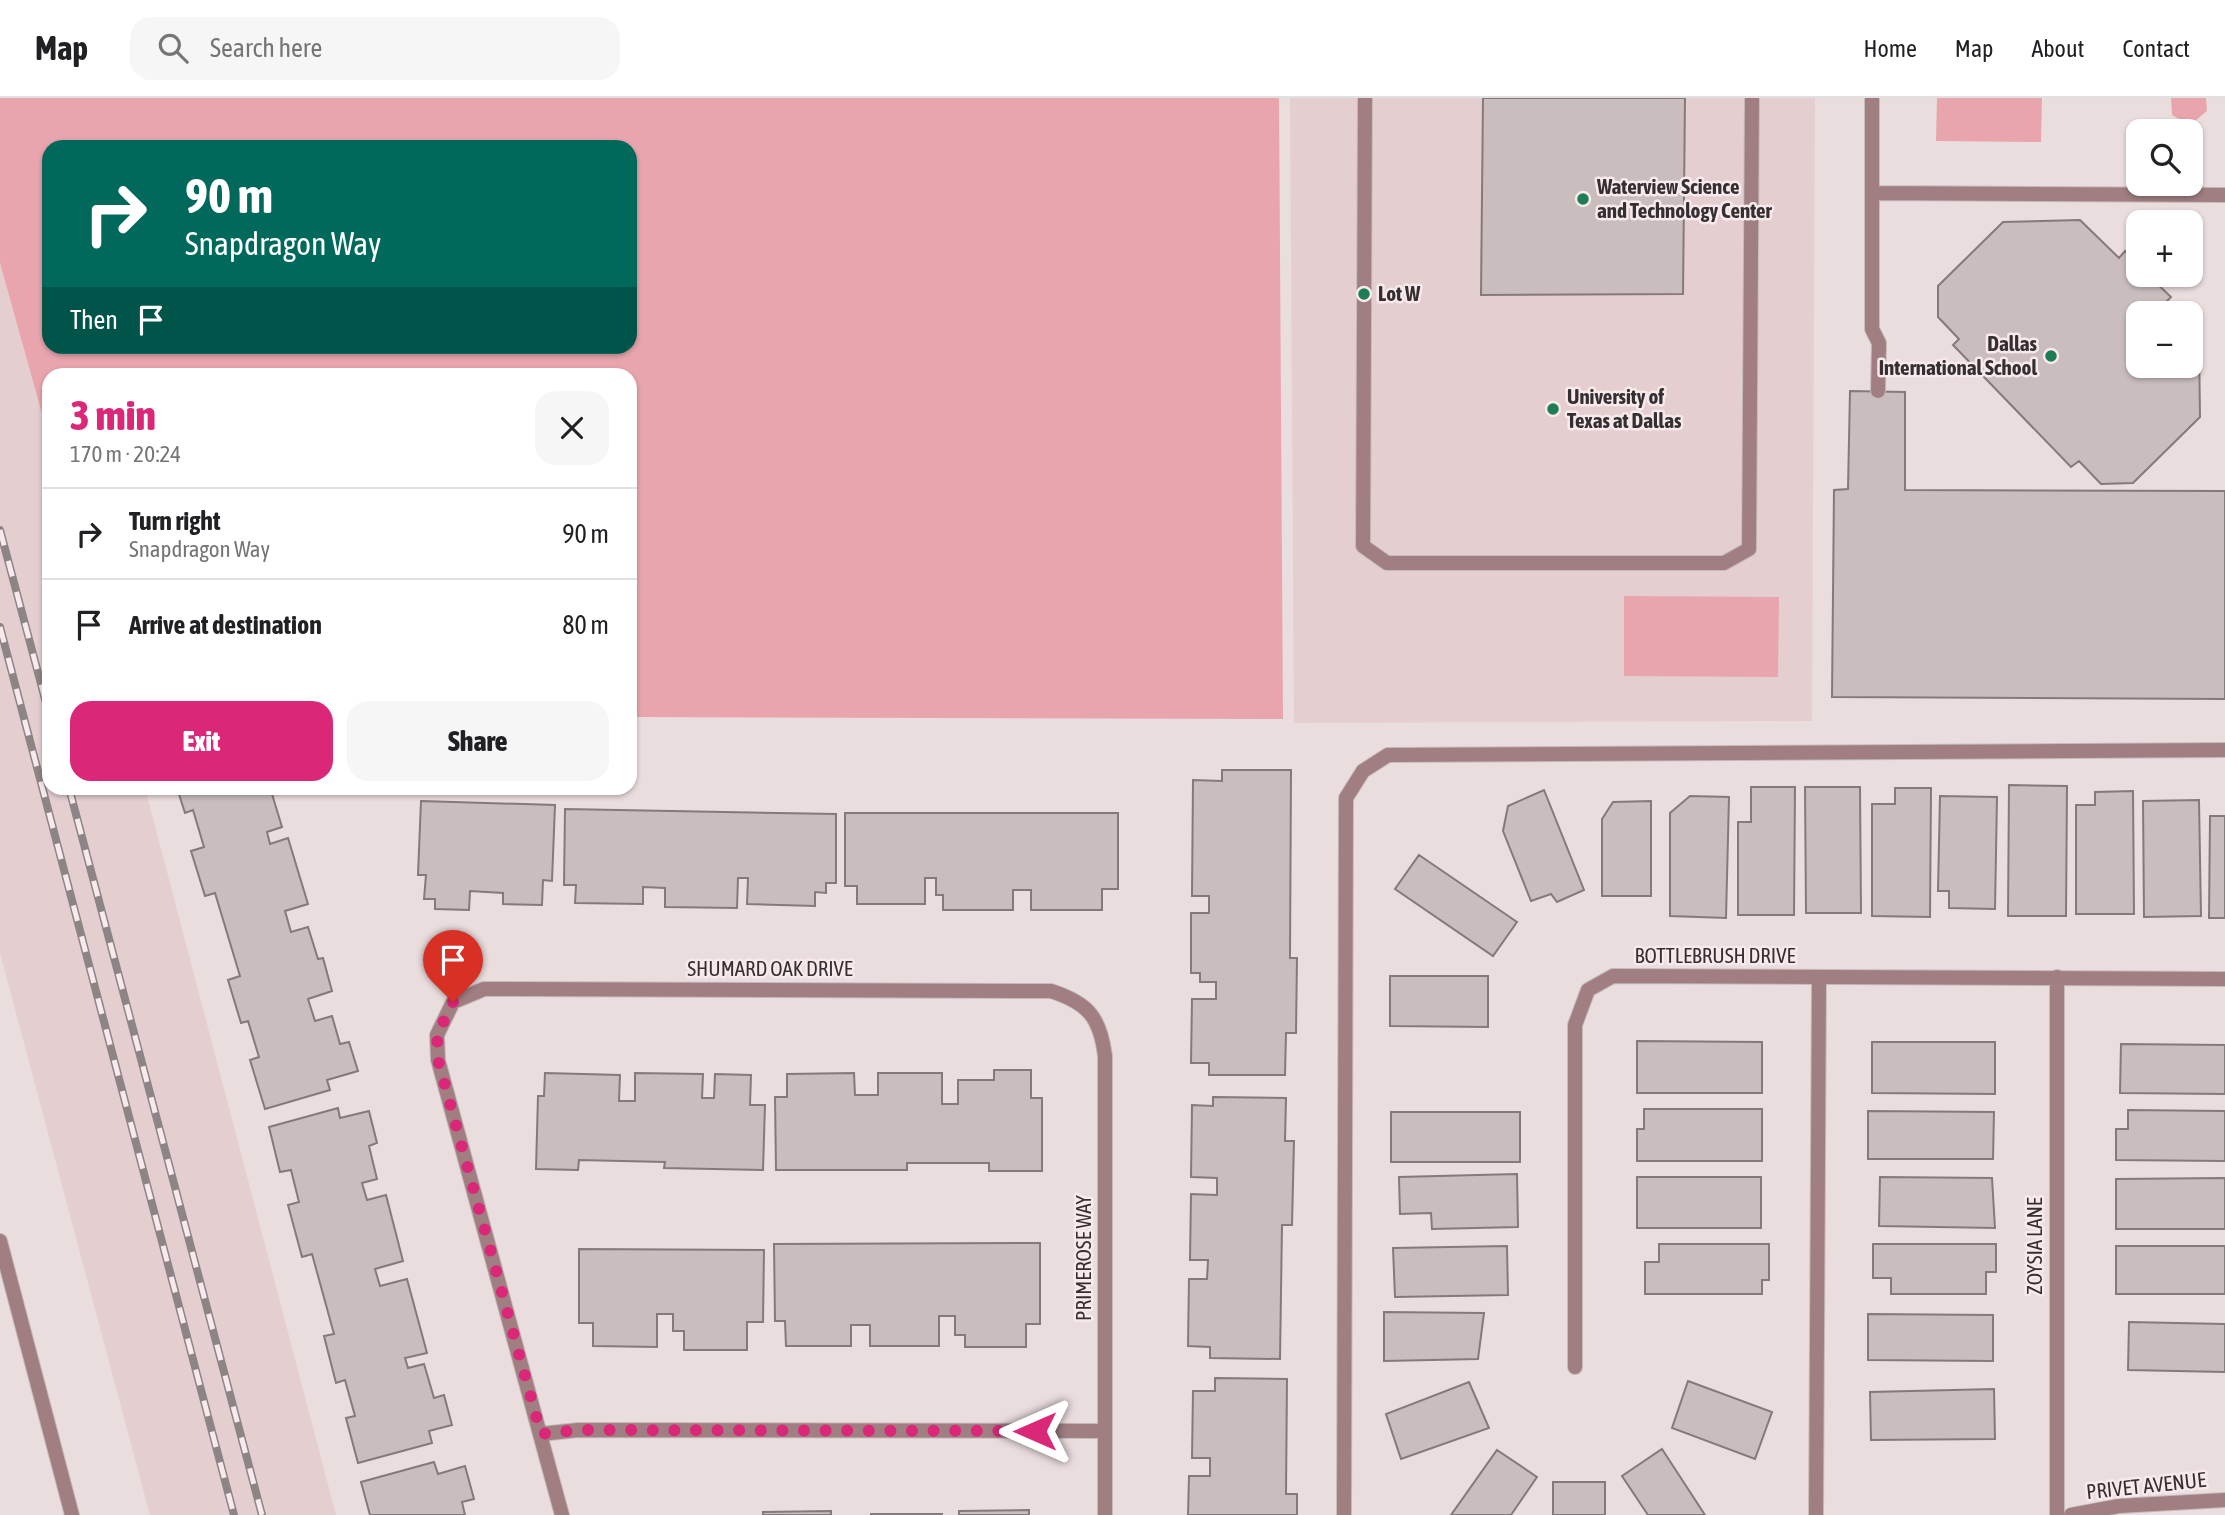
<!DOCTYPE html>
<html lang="en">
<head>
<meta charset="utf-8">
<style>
  body { margin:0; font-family:"Asap Condensed",sans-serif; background:#f6f6f6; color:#202124; height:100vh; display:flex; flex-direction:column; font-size:26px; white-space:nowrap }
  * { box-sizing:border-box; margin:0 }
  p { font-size:23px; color:#757577 }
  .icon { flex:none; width:38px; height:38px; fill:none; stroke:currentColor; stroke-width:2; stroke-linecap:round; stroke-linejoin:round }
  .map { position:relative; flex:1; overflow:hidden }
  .details { position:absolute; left:42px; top:270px; width:595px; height:427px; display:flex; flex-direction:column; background:#fff; border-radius:21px; box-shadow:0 2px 5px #0004 }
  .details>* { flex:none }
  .banner { position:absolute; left:42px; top:42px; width:595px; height:214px; border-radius:21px; box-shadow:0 2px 5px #0004; background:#00695c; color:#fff; overflow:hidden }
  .fabs { position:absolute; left:2126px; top:21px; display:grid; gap:14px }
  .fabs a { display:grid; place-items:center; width:77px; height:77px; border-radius:14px; background:#fff; box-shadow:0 2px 5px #0004; font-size:35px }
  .pin { position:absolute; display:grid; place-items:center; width:60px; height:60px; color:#fff; margin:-72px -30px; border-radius:50% 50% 50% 0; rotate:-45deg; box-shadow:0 0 7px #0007 }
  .pin .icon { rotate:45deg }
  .me { position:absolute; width:77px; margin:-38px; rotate:270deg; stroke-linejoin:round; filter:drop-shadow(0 0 5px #0008) }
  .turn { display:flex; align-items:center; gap:24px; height:147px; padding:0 28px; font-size:32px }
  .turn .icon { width:91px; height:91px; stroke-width:2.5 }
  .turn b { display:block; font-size:49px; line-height:60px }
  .then { display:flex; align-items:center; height:66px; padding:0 28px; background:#0003; gap:14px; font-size:26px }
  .round { display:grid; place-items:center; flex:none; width:74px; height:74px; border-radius:21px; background:#f6f6f6 }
  .overview { display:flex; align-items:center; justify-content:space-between; height:119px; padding:0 28px }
  h1 { font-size:42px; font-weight:800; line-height:52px; color:#db2777 }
  .primary-button { display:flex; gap:14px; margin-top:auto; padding:14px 28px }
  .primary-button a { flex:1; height:80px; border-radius:21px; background:#db2777; color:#fff; font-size:28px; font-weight:800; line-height:80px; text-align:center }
  .primary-button a+a { background:#f6f6f6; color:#202124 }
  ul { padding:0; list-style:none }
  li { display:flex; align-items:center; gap:21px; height:91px; padding:0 28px; border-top:2px solid #e0e0e0 }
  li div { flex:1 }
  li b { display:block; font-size:26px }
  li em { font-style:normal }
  header { display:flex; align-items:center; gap:42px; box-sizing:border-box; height:98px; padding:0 35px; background:#fff; border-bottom:2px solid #e0e0e0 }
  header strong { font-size:33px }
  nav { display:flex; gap:38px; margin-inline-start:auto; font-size:24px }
  .search { width:490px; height:63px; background:#f6f6f6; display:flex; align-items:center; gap:18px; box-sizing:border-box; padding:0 24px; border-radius:21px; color:#757577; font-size:26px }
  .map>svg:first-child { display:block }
</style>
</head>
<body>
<header>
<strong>Map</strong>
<div class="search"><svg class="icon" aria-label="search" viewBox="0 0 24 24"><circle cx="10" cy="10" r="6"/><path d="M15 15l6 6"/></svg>Search here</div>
<nav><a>Home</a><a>Map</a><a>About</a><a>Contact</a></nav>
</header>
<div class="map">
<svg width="2225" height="1417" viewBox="0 0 2225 1417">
  <rect width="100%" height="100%" fill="#eaddde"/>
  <!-- built -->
  <path fill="#e4ced0" d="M1290,0H1815L1812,623L1294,625Z
    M0,165L49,341V690H145L336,1417H150L0,855Z"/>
  <!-- green -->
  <path fill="#e8a5ae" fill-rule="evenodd" d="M0,0H1279L1283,621L630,619V276H49V341L0,165ZM49,49H630V248H49Z
    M1937,0H2042L2041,44L1936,43Z
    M2171,0H2206L2207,13L2190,27L2172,17Z
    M1624,498L1779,499L1778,579L1624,578Z"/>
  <!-- building -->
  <path fill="#cabdbe" stroke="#85797b" stroke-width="2" d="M1483,0H1685L1683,196L1481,197Z
    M2080,122L2119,160L2125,153L2138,167V177H2148L2171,199L2163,207L2172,215H2138V268H2191V234L2199,243L2200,319L2133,385L2101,386L2079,363L2071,369L1953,247L1959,241L1938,219V188L2003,124Z
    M1850,293L1905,294V392L2225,393V601L1832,599L1834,392L1848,391Z
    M1222,672H1291L1290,860H1297L1296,935H1286L1285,977H1209V965H1191L1192,901H1216V884H1200V875H1191V815H1209V798H1192L1193,682L1222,683Z
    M2009,687L2067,688L2066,818H2008Z
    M1751,689H1795L1794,817H1738V724H1751Z
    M1805,689H1860L1861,815H1806Z
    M177,690H285L286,692L272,696L282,729L267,734L270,746L288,740L308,806L285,813L291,834L308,829L318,861L323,860L332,893L308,901L315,923L332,918L340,946L349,944L358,973L327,982L330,992L265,1011L250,962L259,959L248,923L241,925L228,882L240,878L215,795L205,798L191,753L204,749L193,712L185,715Z
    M1895,690H1931L1930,819L1872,818V706H1895Z
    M1544,692L1584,792L1557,804L1551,796L1531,803L1503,733L1508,708Z
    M2133,693L2134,816H2076V707H2095V694Z
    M1690,698L1729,699L1726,820L1670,818V715Z
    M1940,698L1997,699L1995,811L1949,810V793H1938Z
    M2199,702L2201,818L2144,819L2143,703Z
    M421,703L555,707L552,783L543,782L542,807L503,806V795L470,793L469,812L435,811V801H424L426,777H418Z
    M1651,703V798H1602V721L1613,704Z
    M565,711L836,716V785H826V795L815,794V808L747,806L748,780H738L737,810L665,809V790L643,789V806L575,805L576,787H564Z
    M845,715H1118V791H1102V812H1031V792H1013V812H943V797H936V780H925V806H857V788H845Z
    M2210,718H2225V820H2209Z
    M1419,757L1517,824L1493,858L1395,791Z
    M1390,878H1488V929L1390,928Z
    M1637,943L1762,944V995H1637Z
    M1872,944H1995V996L1872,995Z
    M2121,946L2225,947V996L2120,995Z
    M994,972H1031V1000H1042V1073H989V1065H907V1072H776L775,999H787V976L854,975L855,997H878V975H942V1006H958V982H994Z
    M545,975L620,977L619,1003H635V975L703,976L702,1000H714L715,976L751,977L750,1007H765L763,1072L664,1070L665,1064L579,1062L578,1072L536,1071L538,998H544Z
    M1213,999L1286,1000L1285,1043H1294L1292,1127H1282L1280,1261L1210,1260V1249L1188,1248L1189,1181H1207L1208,1162H1190L1191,1096L1217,1097V1080L1191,1079L1192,1007L1213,1008Z
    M338,1010L340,1020L369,1013L377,1045L369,1048L377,1081L362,1085L367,1102L386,1097L403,1163L375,1171L380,1188L407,1181L427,1255L405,1260L408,1270L424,1266L434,1300L444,1297L452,1327L429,1333L432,1345L358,1365L346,1320L355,1318L345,1282L336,1285L324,1238L334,1236L312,1156L302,1159L288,1107L299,1104L291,1072L280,1074L269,1029Z
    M1644,1011H1762V1063H1637V1031H1644Z
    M2128,1012L2225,1013V1063L2116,1062V1031H2128Z
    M1868,1013L1994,1014L1993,1061H1868Z
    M1391,1014H1520V1064H1391Z
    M1517,1076L1518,1129L1432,1131L1431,1115L1400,1116L1399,1079Z
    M1637,1079H1761V1130H1637Z
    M1880,1079L1992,1080L1995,1130L1879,1128Z
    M2225,1080V1131H2116V1081Z
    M1040,1145V1226H1026V1249H965V1237H955V1218H939V1248H870V1227H851V1248H786L785,1223H775L774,1146Z
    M1659,1146H1769V1182H1762V1196H1645V1164H1659Z
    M1873,1146H1996V1174H1986V1196H1891V1180H1873Z
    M1507,1148L1508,1197L1395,1199L1393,1150Z
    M2116,1148H2225V1196H2116Z
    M579,1151L764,1152L763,1224H747V1252H684V1233H673V1216H657V1249L593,1248V1225H579Z
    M1384,1214L1484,1215L1478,1261L1384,1263Z
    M1868,1216L1993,1217V1263L1868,1262Z
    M2129,1224L2225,1226V1274L2128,1272Z
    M1215,1280L1287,1281L1286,1396H1297V1417H1188L1189,1378H1210V1360H1192L1193,1293H1215Z
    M1688,1283L1772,1314L1755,1361L1672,1330Z
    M1469,1284L1489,1330L1401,1361L1386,1316Z
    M1994,1291L1995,1341L1871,1342L1870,1294Z
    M1662,1351L1705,1417H1648L1622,1378Z
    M1497,1352L1537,1379L1511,1417H1451Z
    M434,1364L438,1376L465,1368L474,1401L462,1404L465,1417H370L361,1384Z
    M1553,1384H1605V1417H1553Z
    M1029,1412V1417H959V1413Z
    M831,1413V1417H763V1414Z
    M871,1416H942V1417H871Z"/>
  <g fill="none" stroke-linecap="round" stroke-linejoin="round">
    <defs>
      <path id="service" d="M1365,0L1363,448L1387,465H1724L1749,451L1752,0
        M1872,0V95
        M1878,293L1879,245L1872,231V95L2225,97
        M0,1143L72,1417
        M1344,1417L1346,700L1363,673L1388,657L2225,652
        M1816,1417L1819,880"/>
      <path id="minor" d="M1575,1269V927L1588,892L1613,878L2225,881
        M541,1336L578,1332L1105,1333
        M562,1417L438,962L437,937L453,904L484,891L1051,893C1088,905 1100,919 1105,958V1417
        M2057,1417V879
        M2071,1417L2119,1408L2225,1402"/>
    </defs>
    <!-- service casing -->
    <use href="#service" stroke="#c6babb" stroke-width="16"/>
    <!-- minor casing -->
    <use href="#minor" stroke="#c6babb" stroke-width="16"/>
    <!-- service -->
    <use href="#service" stroke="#a07e82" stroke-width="14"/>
    <!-- minor -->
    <use href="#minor" stroke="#a07e82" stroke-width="14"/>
    <defs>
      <path id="rail" d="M0,432L49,616
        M0,529L234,1417
        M69,690L262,1417"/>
    </defs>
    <!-- rail casing -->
    <use href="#rail" stroke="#8d8485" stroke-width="8"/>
    <!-- rail -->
    <use href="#rail" stroke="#f8eaec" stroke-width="5" stroke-dasharray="16" stroke-linecap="butt"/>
  </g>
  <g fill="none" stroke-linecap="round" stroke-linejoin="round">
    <!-- route -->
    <path stroke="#db2777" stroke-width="12" stroke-dasharray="0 21.6" d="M453,904L437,937L438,962L541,1336L578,1332L1035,1333"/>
  </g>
  <!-- markers -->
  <g fill="#1e7d54" stroke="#f8eaec" stroke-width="2.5">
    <circle cx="1583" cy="101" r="7"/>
    <circle cx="1364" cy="196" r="7"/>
    <circle cx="2051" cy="258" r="7"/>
    <circle cx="1553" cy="311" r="7"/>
  </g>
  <g text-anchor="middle" stroke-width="5" stroke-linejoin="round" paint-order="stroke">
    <!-- poi labels -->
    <g font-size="21" font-weight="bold" fill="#342f30" stroke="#f8eaec" text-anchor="start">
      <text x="1597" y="96">Waterview Science<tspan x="1597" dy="24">and Technology Center</tspan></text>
      <text x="1378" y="203">Lot W</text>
      <text x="2037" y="253" text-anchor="end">Dallas<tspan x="2037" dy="24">International School</tspan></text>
      <text x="1567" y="306">University of<tspan x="1567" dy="24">Texas at Dallas</tspan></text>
    </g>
    <!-- street labels -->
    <g font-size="21" fill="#342f30" stroke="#f8eaec">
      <text x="1715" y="865">BOTTLEBRUSH DRIVE</text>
      <text x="770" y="878">SHUMARD OAK DRIVE</text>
      <text transform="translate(2035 1148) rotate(-90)" y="7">ZOYSIA LANE</text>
      <text transform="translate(1084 1160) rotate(-90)" y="7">PRIMEROSE WAY</text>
      <text transform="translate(2146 1388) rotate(-6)" y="7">PRIVET AVENUE</text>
    </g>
  </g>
</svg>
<div class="fabs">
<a><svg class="icon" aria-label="search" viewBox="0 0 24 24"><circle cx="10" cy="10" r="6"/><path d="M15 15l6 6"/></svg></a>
<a>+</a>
<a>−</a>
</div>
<div class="pin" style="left:453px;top:904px;background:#d93025"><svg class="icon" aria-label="arrive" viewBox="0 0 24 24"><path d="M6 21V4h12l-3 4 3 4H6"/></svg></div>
<svg class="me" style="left:1035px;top:1333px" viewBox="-20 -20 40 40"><path d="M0-17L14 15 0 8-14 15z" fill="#db2777" stroke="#fff" stroke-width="4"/></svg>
<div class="banner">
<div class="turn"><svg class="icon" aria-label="right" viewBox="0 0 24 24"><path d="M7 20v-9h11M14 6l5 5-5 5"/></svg><div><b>90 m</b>Snapdragon Way</div></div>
<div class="then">Then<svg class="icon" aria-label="arrive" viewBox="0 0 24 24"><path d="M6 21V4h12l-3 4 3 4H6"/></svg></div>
</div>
<section class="details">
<div class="overview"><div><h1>3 min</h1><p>170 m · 20:24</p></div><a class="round"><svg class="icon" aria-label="close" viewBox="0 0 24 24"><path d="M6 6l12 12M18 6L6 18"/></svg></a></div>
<ul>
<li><svg class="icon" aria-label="right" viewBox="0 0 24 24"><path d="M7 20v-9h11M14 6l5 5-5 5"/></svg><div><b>Turn right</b><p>Snapdragon Way</p></div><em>90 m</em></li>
<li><svg class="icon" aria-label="arrive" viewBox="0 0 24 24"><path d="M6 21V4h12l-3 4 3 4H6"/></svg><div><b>Arrive at destination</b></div><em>80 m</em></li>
</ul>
<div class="primary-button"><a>Exit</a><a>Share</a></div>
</section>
</div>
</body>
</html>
